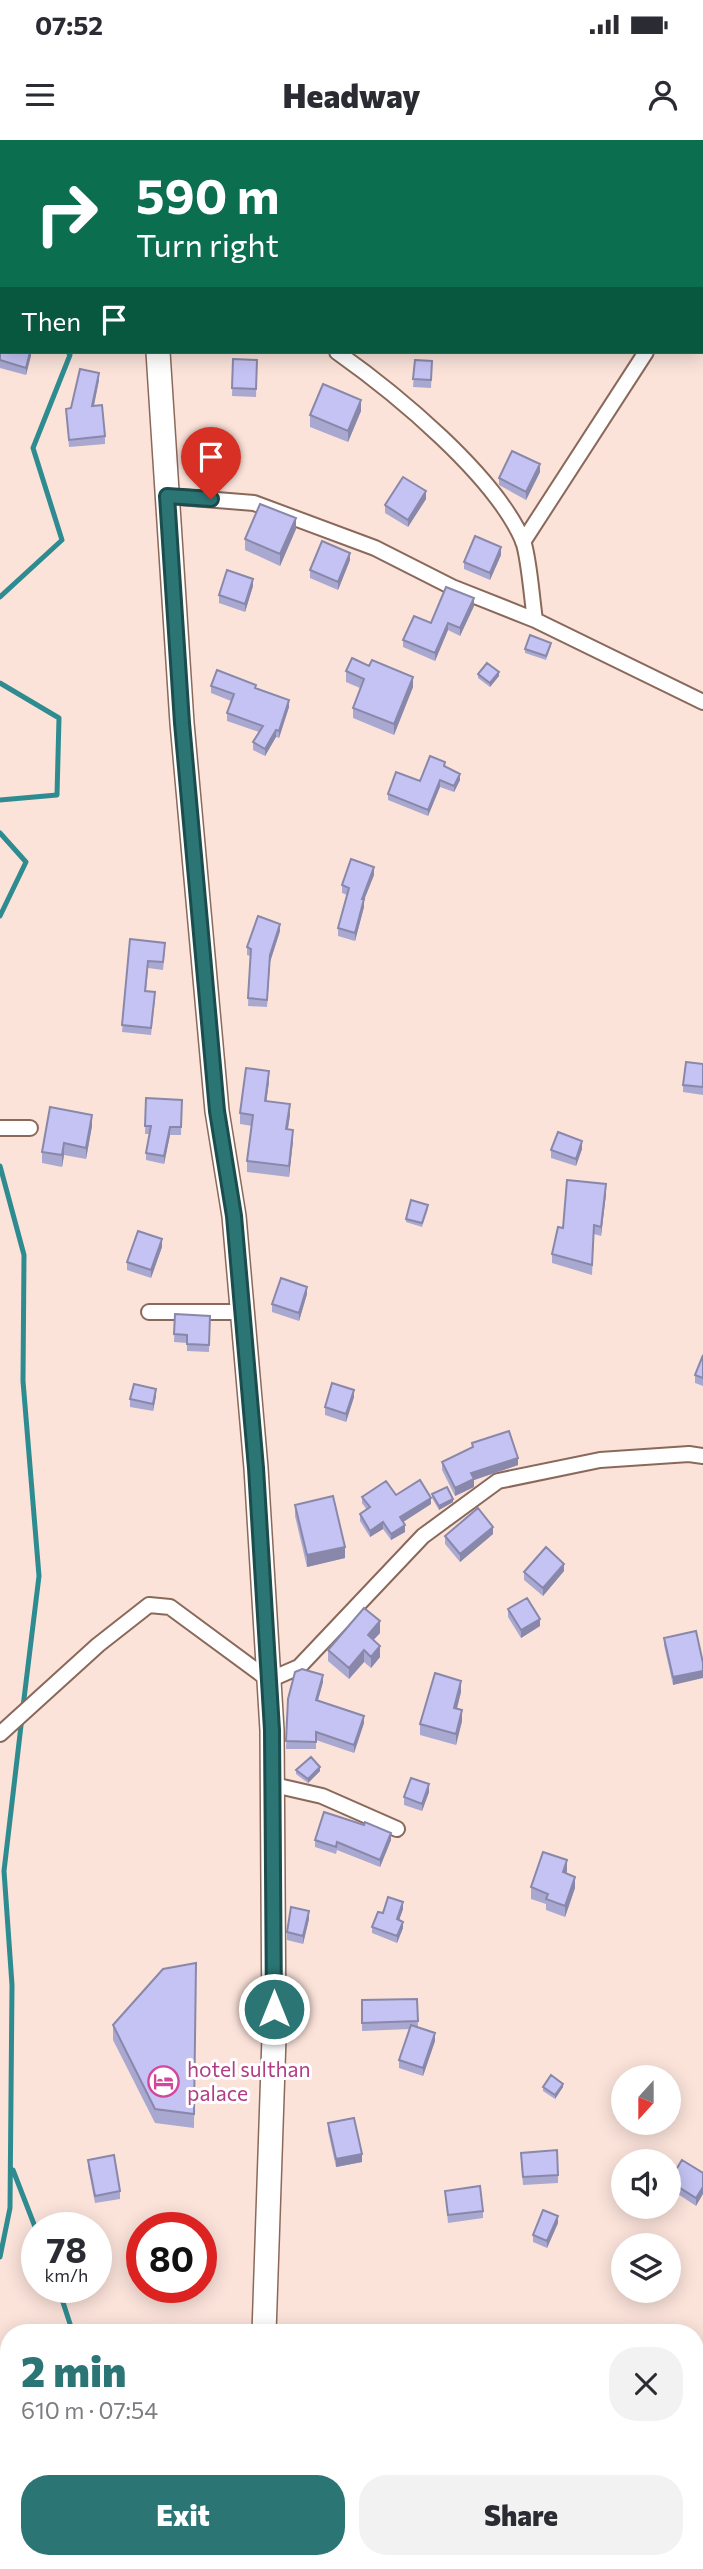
<!DOCTYPE html>
<html lang="en">
<head>
<meta charset="utf-8">
<style>
  body { margin:0; font-family:Commissioner,sans-serif; background:#f2f2f3; color:#2b2b33; height:100vh; display:flex; flex-direction:column; font-size:26px; white-space:nowrap }
  * { box-sizing:border-box; margin:0 }
  p { font-size:23px; color:#7c7c81 }
  .icon { flex:none; width:38px; height:38px; fill:none; stroke:currentColor; stroke-width:2; stroke-linecap:round; stroke-linejoin:round }
  .map { position:relative; flex:1; overflow:hidden }
  .side { position:absolute; left:0px; top:2184px; width:704px; height:245px; display:flex; flex-direction:column; background:#fff; border-radius:28px 28px 0 0; box-shadow:0 4px 18px #0003 }
  .side>* { flex:none }
  .guide { position:absolute; left:0px; top:0px; width:704px; height:214px; box-shadow:0 4px 18px #0003; background:#0b6e4f; color:#fff; overflow:hidden }
  .needle { width:46px; rotate:201deg }
  .controls { position:absolute; left:611px; top:1925px; display:grid; gap:14px }
  .controls a { display:grid; place-items:center; width:70px; height:70px; border-radius:50%; background:#fff; box-shadow:0 4px 18px #0003; font-size:35px }
  .speed { position:absolute; left:21px; top:2072px; display:flex; gap:14px; font-size:35px; font-weight:700; text-align:center }
  .speed>* { display:grid; place-content:center; width:91px; height:91px; border-radius:50%; background:#fff; box-shadow:0 4px 18px #0003; line-height:1 }
  .speed small { font-size:18px; font-weight:400 }
  .speed .limit { border:10px solid #d22; background:#fff; color:#111 }
  .pin { position:absolute; display:grid; place-items:center; width:60px; height:60px; color:#fff; margin:-72px -30px; border-radius:50% 50% 50% 0; rotate:-45deg; box-shadow:0 0 7px #0007 }
  .pin .icon { rotate:45deg }
  .me { position:absolute; width:77px; margin:-38px; rotate:0deg; stroke-linejoin:round; filter:drop-shadow(0 0 5px #0008) }
  .turn { display:flex; align-items:center; gap:24px; height:147px; padding:0 21px; font-size:32px }
  .turn .icon { width:91px; height:91px; stroke-width:2.5 }
  .turn b { display:block; font-size:49px; line-height:60px }
  .then { display:flex; align-items:center; height:66px; padding:0 21px; background:#0003; gap:14px; font-size:26px }
  .round { display:grid; place-items:center; flex:none; width:74px; height:74px; border-radius:28px; background:#f2f2f3 }
  .head { display:flex; align-items:center; justify-content:space-between; height:119px; padding:0 21px }
  h1 { font-size:42px; font-weight:800; line-height:52px; color:#2b7575 }
  .button { display:flex; gap:14px; margin-top:auto; padding:14px 21px }
  .button a { flex:1; height:80px; border-radius:28px; background:#2b7575; color:#fff; font-size:28px; font-weight:800; line-height:80px; text-align:center }
  .button a+a { background:#f2f2f3; color:#2b2b33 }
  .status { display:flex; justify-content:space-between; align-items:center; height:49px; padding:0 35px; background:#fff; direction:ltr }
  .status svg { height:19px; fill:currentColor }
  header { display:flex; justify-content:space-between; align-items:center; height:91px; padding:0 21px; background:#fff; font-size:32px; font-weight:800 }
  .map>svg:first-child { display:block }
</style>
</head>
<body>
<div class="status"><b>07:52</b><svg viewBox="0 0 49 12"><path d="M0 12V9h3v3zM5 12V6h3v6zM10 12V3h3v9zM15 12V0h3v12zM26 1h20v11H26zM47 4h2v5h-2z"/></svg></div>
<header><svg class="icon" aria-label="menu" viewBox="0 0 24 24"><path d="M4 6h16M4 12h16M4 18h16"/></svg>Headway<svg class="icon" aria-label="person" viewBox="0 0 24 24"><circle cx="12" cy="8" r="4"/><path d="M4 21q1-7 8-7t8 7"/></svg></header>
<div class="map">
<svg width="703" height="2429" viewBox="0 0 703 2429">
  <rect width="100%" height="100%" fill="#fbe3da"/>
  <g fill="none" stroke-linecap="round" stroke-linejoin="round">
    <!-- stream -->
    <path stroke="#2e8c90" stroke-width="5" d="M0,154H2
      M0,457L62,400L33,308L70,215L68,212
      M0,543L59,578L57,655L0,660
      M0,693L26,722L0,776
      M0,1026L24,1115L23,1241L39,1436L23,1567
      M13,2030L37,2092
      M0,2117L10,2068L12,1845L4,1731L22,1577
      M58,2147L73,2193
      M117,2420L118,2429"/>
    <defs>
      <path id="minor" d="M702,111L703,110
        M337,212C395,253 495,335 523,401C529,417 532,460 535,480
        M167,356L254,363L375,408L452,447L535,480L703,562
        M523,402L646,212
        M0,988H30
        M149,1172H242
        M0,1594L98,1505L149,1465L170,1467L269,1540L299,1527L423,1396L498,1341L600,1320L689,1314L703,1316
        M274,1645L322,1656L397,1689
        M356,2420L363,2429"/>
      <path id="trunk" d="M145,0V2
        M158,212L182,583L217,971L234,1076L256,1328L272,1590L274,1897L264,2193
        M247,2429L248,2420"/>
    </defs>
    <!-- minor casing -->
    <use href="#minor" stroke="#8a695b" stroke-width="18"/>
    <!-- trunk casing -->
    <use href="#trunk" stroke="#8a695b" stroke-width="26"/>
    <!-- minor -->
    <use href="#minor" stroke="#fff" stroke-width="14"/>
    <!-- trunk -->
    <use href="#trunk" stroke="#fff" stroke-width="23"/>
  </g>
  <!-- wall -->
  <path fill="#a9a8d1" d="M0,192L31,212L26,235L0,228Z
    M233,219L257,220L256,257L232,256Z
    M415,220L432,228L431,248L413,247Z
    M99,240L94,266L105,296V304L69,307L66,269L71,268Z
    M361,271L348,302L310,287V275Z
    M540,332L526,360L499,345V338Z
    M426,359L408,387L385,373V365Z
    M296,389L280,426L245,410V399Z
    M501,415L490,440L464,429V422Z
    M350,420L338,450L310,438V430Z
    M253,446L245,472L219,463V455Z
    M474,466L460,496L448,490L435,521L403,507V500L431,483Z
    M551,506L546,520L525,513V509Z
    M346,531L413,547L394,595L353,578V568L360,548L346,542Z
    M478,534L499,536L490,547L478,538Z
    M211,546L256,549L289,567L279,598L276,597L265,616L253,610V602L259,592L227,581V573L231,561L211,553Z
    M445,627L460,640L454,652L440,647L428,676L388,660V654L420,641Z
    M374,735L364,760V767L355,801L338,796V788L347,755L342,753V745Z
    M280,791L270,822L267,867L248,866L250,816L247,815V807Z
    M130,799L165,810L163,830L148,828L146,852L155,860L151,895L122,892Z
    M703,924V955L683,952V945Z
    M269,942L266,961L290,975L288,989L293,1001L289,1037L247,1032V1021L252,986L240,984V973Z
    M146,958L182,960L181,995H170L164,1024L146,1020V1013L150,994H145Z
    M92,986L86,1019L64,1015L62,1027L42,1023V1012Z
    M582,1009L576,1026L551,1018V1010Z
    M606,1054L601,1096L594,1094L592,1135L552,1123V1114L563,1088Z
    M428,1069L422,1087L406,1082V1079Z
    M162,1107L151,1138L127,1130V1122Z
    M307,1154L299,1181L272,1172V1164Z
    M175,1174L210,1176L209,1212L187,1211V1203L174,1202Z
    M703,1215V1246L695,1243V1235Z
    M156,1256L153,1271L130,1267V1259Z
    M354,1257L346,1282L325,1275V1267Z
    M472,1303L518,1325L474,1340V1347L455,1356L442,1330V1322L472,1308Z
    M432,1354L453,1362L439,1370L432,1358Z
    M396,1355L431,1364L403,1382L405,1392L391,1400L383,1389L370,1397L360,1381V1374L367,1370L362,1363V1357Z
    M295,1365L345,1418L307,1427L295,1376Z
    M493,1394L460,1422L445,1404V1396Z
    M564,1431L543,1456L524,1440V1432Z
    M508,1469L540,1486L521,1498L508,1477Z
    M696,1491L673,1545L664,1505V1498Z
    M380,1493L373,1500L380,1517L371,1528L364,1522L349,1539L328,1521V1510Z
    M323,1542L318,1560L364,1583L354,1613L316,1600V1609H286L288,1559Z
    M461,1552L457,1569L462,1581L456,1605L420,1595V1584Z
    M296,1630L320,1631L308,1643L296,1634Z
    M429,1652L422,1671L404,1665V1657Z
    M315,1700H391L380,1727L337,1710L336,1714L315,1707Z
    M567,1731L566,1733L575,1748L565,1777L546,1770V1764L531,1759V1747Z
    M403,1769L399,1780L403,1788L397,1803L372,1793V1787L383,1773Z
    M309,1779L303,1804L287,1800V1792Z
    M196,1823L194,1988L155,1983L113,1900V1885Z
    M417,1859L418,1887L435,1901L423,1936L399,1928V1920L410,1889L362,1891V1860Z
    M543,1947H563L555,1959L543,1951Z
    M328,1983L362,2022L336,2027L328,1991Z
    M88,2020L120,2051V2059L95,2063L88,2027Z
    M521,2020L558,2035V2043L523,2045Z
    M703,2033L696,2066L669,2048V2041Z
    M445,2051L483,2071V2078L448,2083Z
    M558,2083L547,2108L533,2102V2095Z"/>
  <!-- shaded-wall -->
  <path fill="#8988aa" d="M30,212H31V216L26,235V228Z
    M99,233V240L92,274V266Z
    M361,260V271L348,302V291Z
    M540,324V332L526,360V352Z
    M426,351V359L408,387V380Z
    M296,378V389L280,426V414Z
    M501,407V415L490,440V433Z
    M350,413V420L338,450V442Z
    M253,439V446L245,472V464Z
    M474,458V466L460,496V488Z
    M448,483V490L435,521V513Z
    M499,532V536L490,547V543Z
    M413,537V547L394,595V584Z
    M289,560V567L279,598V591Z
    M276,590V597L265,616V609Z
    M460,634V640L454,652V646Z
    M440,640V647L428,676V670Z
    M374,727V735L364,760V767L355,801V793L362,759Z
    M280,784V791L270,822L267,867L270,815Z
    M269,931V942L265,972V961Z
    M290,964V975L286,1000V989Z
    M92,975V986L86,1019V1008Z
    M170,987V995L164,1024V1016Z
    M293,990V1001L289,1037V1026Z
    M582,1001V1009L576,1026V1019Z
    M64,1003V1015L62,1027V1015Z
    M606,1044V1054L601,1096V1087Z
    M162,1099V1107L151,1138V1130Z
    M307,1147V1154L299,1181V1173Z
    M156,1249V1256L153,1271V1264Z
    M354,1250V1257L346,1282V1274Z
    M518,1318V1325L474,1340V1347L455,1356V1348L471,1333Z
    M431,1358V1364L400,1384V1377Z
    M453,1359V1362L439,1370V1366Z
    M383,1382V1389L370,1397V1391Z
    M405,1385V1392L391,1400V1394Z
    M493,1387V1394L460,1422V1414Z
    M345,1407V1418L307,1427V1415Z
    M564,1424V1431L543,1456V1448Z
    M540,1479V1486L521,1498V1490Z
    M380,1481V1493L368,1506V1495Z
    M380,1506V1517L371,1528V1517Z
    M364,1510V1522L349,1539V1528Z
    M703,1531V1538L673,1545V1537Z
    M323,1535V1542L316,1567V1560Z
    M461,1541V1552L454,1579V1568Z
    M462,1570V1581L456,1605V1594Z
    M364,1576V1583L354,1613V1605Z
    M320,1627V1631L308,1643V1639Z
    M429,1644V1652L422,1671V1664Z
    M391,1693V1700L380,1727V1720Z
    M567,1720V1731L563,1743V1732Z
    M575,1737V1748L565,1777V1766Z
    M403,1762V1769L397,1786V1779Z
    M309,1771V1779L303,1804V1796Z
    M403,1782V1788L397,1803V1796Z
    M435,1893V1901L423,1936V1928Z
    M563,1944V1947L555,1959V1955Z
    M362,2014V2022L336,2027V2019Z
    M703,2047V2054L696,2066V2058Z
    M558,2076V2083L547,2108V2101Z"/>
  <!-- building -->
  <path fill="#c4c3f3" stroke="#8988aa" stroke-width="2" d="M2,186V212H30L26,228L0,220V192Z
    M233,219L257,220L256,249L232,248Z
    M415,220L432,221L431,240L413,239Z
    M80,229L99,233L92,266L102,265L105,296L69,300L66,269L71,268Z
    M323,244L361,260L348,291L310,275Z
    M512,311L540,324L526,352L499,338Z
    M403,337L426,351L408,380L385,365Z
    M260,364L296,378L280,414L245,399Z
    M475,396L501,407L490,433L464,422Z
    M322,401L350,413L338,442L310,430Z
    M227,430L253,439L245,464L219,455Z
    M446,447L474,458L460,488L448,483L435,513L403,500L414,476L431,483Z
    M530,495L551,503L546,516L525,509Z
    M352,518L369,526L372,520L413,537L394,584L353,568L364,539L346,531Z
    M487,523L499,532L490,543L478,534Z
    M217,530L256,545L255,548L289,560L279,591L276,590L265,609L253,602L263,586L227,573L234,554L211,546Z
    M430,616L445,622L444,626L460,634L454,646L440,640L428,670L388,654L396,632L420,641Z
    M351,719L374,727L362,759H364L355,793L338,788L349,748L342,745Z
    M258,776L280,784L270,815L267,860L248,858L251,809L247,807Z
    M130,799L165,803L163,822L148,821L145,851L155,852L151,888L122,885Z
    M686,922L703,924V947L683,945Z
    M246,928L269,931L265,961L290,964L286,989L293,990L289,1026L247,1021L253,975L240,973Z
    M146,958L182,960L181,987H170L164,1016L146,1013L151,986H145Z
    M50,967L92,975L86,1008L64,1003L62,1015L42,1012Z
    M558,992L582,1001L576,1019L551,1010Z
    M567,1040L606,1044L601,1087L594,1085L592,1125L552,1114L558,1087L563,1088Z
    M411,1060L428,1065L422,1083L406,1079Z
    M138,1091L162,1099L151,1130L127,1122Z
    M281,1138L307,1147L299,1173L272,1164Z
    M175,1174L210,1176L209,1205L187,1204V1195L174,1194Z
    M703,1215V1238L695,1235Z
    M332,1243L354,1250L346,1274L325,1267Z
    M134,1244L156,1249L153,1264L130,1259Z
    M509,1291L518,1318L471,1333L474,1339L455,1348L442,1322L473,1307L472,1303Z
    M420,1340L431,1358L400,1377L405,1385L391,1394L383,1382L370,1391L360,1374L370,1367L362,1357L386,1341L396,1355Z
    M447,1347L453,1359L439,1366L432,1354Z
    M333,1356L345,1407L307,1415L295,1365Z
    M478,1368L493,1387L460,1414L445,1396Z
    M546,1407L564,1424L543,1448L524,1432Z
    M527,1458L540,1479L521,1490L508,1469Z
    M364,1468L380,1481L368,1495L380,1506L371,1517L364,1510L349,1528L328,1510Z
    M696,1491L703,1523V1531L673,1537L664,1498Z
    M302,1529L323,1535L316,1560L364,1576L354,1605L316,1592V1602L286,1601L288,1559L295,1532Z
    M435,1533L461,1541L454,1568L462,1570L456,1594L420,1584Z
    M311,1617L320,1627L308,1639L296,1630Z
    M411,1638L429,1644L422,1664L404,1657Z
    M324,1672L364,1685L365,1682L391,1693L380,1720L337,1702L336,1707L315,1700Z
    M543,1712L567,1720L563,1732L575,1737L565,1766L546,1759L548,1754L531,1747Z
    M388,1757L403,1762L397,1779L403,1782L397,1796L372,1787L378,1772L383,1773Z
    M291,1767L309,1771L303,1796L287,1792Z
    M196,1823L194,1974L155,1969L113,1885L163,1829Z
    M417,1859L418,1881L362,1883V1860Z
    M411,1885L435,1893L423,1928L399,1920Z
    M551,1935L563,1944L555,1955L543,1947Z
    M354,1978L362,2014L336,2019L328,1983Z
    M557,2010L558,2035L523,2037L521,2013Z
    M114,2015L120,2051L95,2056L88,2020Z
    M682,2020L703,2033V2047L696,2058L669,2041Z
    M480,2046L483,2071L448,2075L445,2051Z
    M543,2070L558,2076L547,2101L533,2095Z"/>
  <g fill="none" stroke-linecap="round" stroke-linejoin="round">
    <defs>
      <path id="route" d="M211,359L167,356L182,583L217,971L234,1076L256,1328L272,1590L274,1869"/>
    </defs>
    <!-- route casing -->
    <use href="#route" stroke="#1c4c4c" stroke-width="18"/>
    <!-- route -->
    <use href="#route" stroke="#2b7575" stroke-width="12"/>
  </g>
  <!-- icons -->
  <defs>
    <symbol id="hotel-ring" viewBox="-11 -11 22 22"><circle r="9.5" fill="#fff" stroke="#d1479c" stroke-width="1.5"/><path d="M-6-4.5h1.5V1H6V5H4.5V3h-9V5H-6ZM-4 0a1.8 1.8 0 1 1 3.6 0ZM.5 0V-2.5h3Q6-2.5 6 0Z" fill="#d1479c"/></symbol>
  </defs>
  <g fill-rule="evenodd">
    <use href="#hotel-ring" x="146" y="1924" width="35" height="35"/>
  </g>
  <g text-anchor="middle" stroke-width="6" stroke-linejoin="round" paint-order="stroke">
    <!-- hotel labels -->
    <g font-size="21" fill="#b23c85" stroke="#fff" text-anchor="start">
      <text x="187" y="1937">hotel sulthan<tspan x="187" dy="24">palace</tspan></text>
    </g>
  </g>
</svg>
<div class="controls">
<a><svg class="needle" viewBox="-14 -14 28 28"><path d="M0-13l5 13h-10z" fill="#e53935"/><path d="M0 13l5-13h-10z" fill="#7c7c81"/></svg></a>
<a><svg class="icon" aria-label="sound" viewBox="0 0 24 24"><path d="M4 9h4l5-4v14l-5-4H4zM17 9q2 3 0 6"/></svg></a>
<a><svg class="icon" aria-label="layers" viewBox="0 0 24 24"><path d="M12 4l9 5-9 5-9-5zM3 14l9 5 9-5"/></svg></a>
</div>
<div class="speed"><div>78<small>km/h</small></div><div class="limit">80</div></div>
<div class="pin" style="left:211px;top:359px;background:#d93025"><svg class="icon" aria-label="arrive" viewBox="0 0 24 24"><path d="M6 21V4h12l-3 4 3 4H6"/></svg></div>
<svg class="me" style="left:274px;top:1869px" viewBox="-20 -20 40 40"><circle r="17" fill="#2b7575" stroke="#fff" stroke-width="3"/><path d="M0-11L8 9 0 5-8 9z" fill="#fff"/></svg>
<div class="guide">
<div class="turn"><svg class="icon" aria-label="right" viewBox="0 0 24 24"><path d="M7 20v-9h11M14 6l5 5-5 5"/></svg><div><b>590 m</b>Turn right</div></div>
<div class="then">Then<svg class="icon" aria-label="arrive" viewBox="0 0 24 24"><path d="M6 21V4h12l-3 4 3 4H6"/></svg></div>
</div>
<section class="side">
<div class="head"><div><h1>2 min</h1><p>610 m · 07:54</p></div><a class="round"><svg class="icon" aria-label="close" viewBox="0 0 24 24"><path d="M6 6l12 12M18 6L6 18"/></svg></a></div>
<div class="button"><a>Exit</a><a>Share</a></div>
</section>
</div>
</body>
</html>
